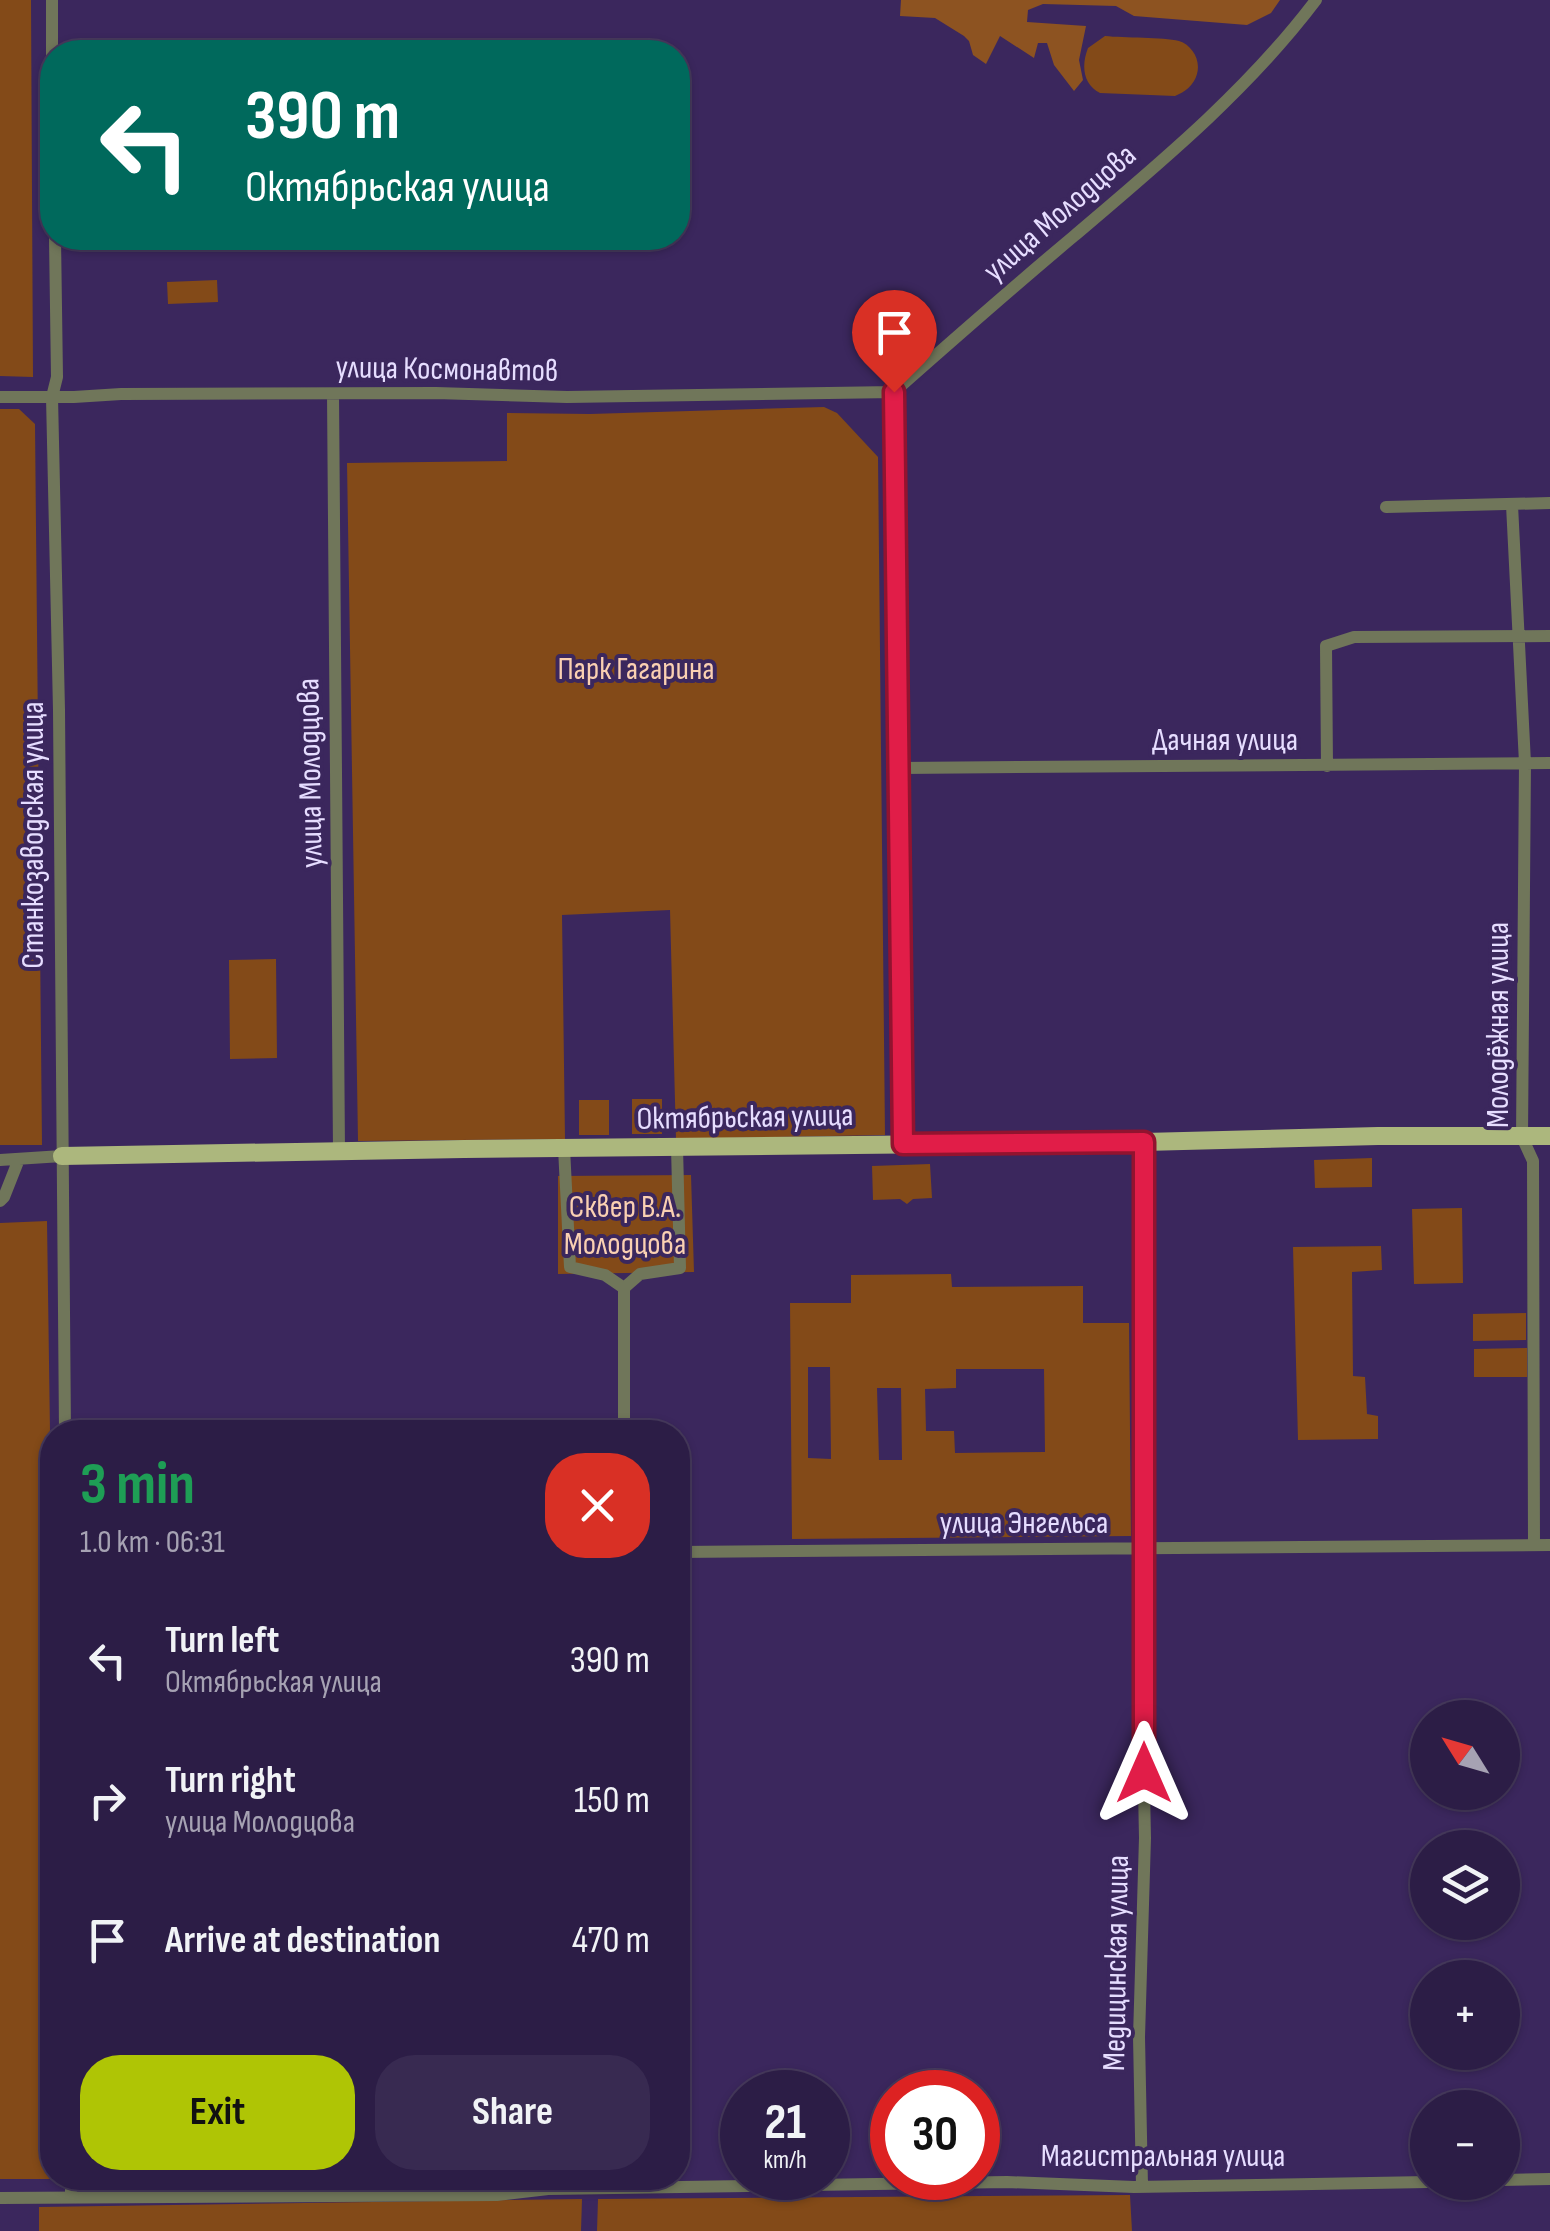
<!DOCTYPE html>
<html lang="en">
<head>
<meta charset="utf-8">
<style>
  body { margin:0; font-family:"Sofia Sans Condensed",sans-serif; background:#382a51; color:#f1f3f6; height:100vh; display:flex; flex-direction:column; font-size:38px; white-space:nowrap }
  * { box-sizing:border-box; margin:0 }
  p { font-size:32px; color:#a6a2b3 }
  .icon { flex:none; width:55px; height:55px; fill:none; stroke:currentColor; stroke-width:2; stroke-linecap:round; stroke-linejoin:round }
  .map { position:relative; flex:1; overflow:hidden }
  .panel { position:absolute; left:40px; top:1420px; width:650px; height:770px; display:flex; flex-direction:column; background:#2c1d46; border-radius:40px; box-shadow:0 2px 8px #0004,0 0 0 2px #483b5f }
  .panel>* { flex:none }
  .hud { position:absolute; left:40px; top:40px; width:650px; height:210px; border-radius:40px; box-shadow:0 2px 8px #0004,0 0 0 2px #483b5f; background:#00695c; color:#fff; overflow:hidden }
  .needle { width:65px; rotate:307deg }
  .buttons { position:absolute; left:1410px; top:1700px; display:grid; gap:20px }
  .buttons a { display:grid; place-items:center; width:110px; height:110px; border-radius:50%; background:#2c1d46; box-shadow:0 2px 8px #0004,0 0 0 2px #483b5f; font-size:50px }
  .speed { position:absolute; left:720px; top:2070px; display:flex; gap:20px; font-size:50px; font-weight:700; text-align:center }
  .speed>* { display:grid; place-content:center; width:130px; height:130px; border-radius:50%; background:#2c1d46; box-shadow:0 2px 8px #0004,0 0 0 2px #483b5f; line-height:1 }
  .speed small { font-size:25px; font-weight:400 }
  .speed .limit { border:15px solid #d22; background:#fff; color:#111 }
  .pin { position:absolute; display:grid; place-items:center; width:85px; height:85px; color:#fff; margin:-102px -42px; border-radius:50% 50% 50% 0; rotate:-45deg; box-shadow:0 0 10px #0007 }
  .pin .icon { rotate:45deg }
  .me { position:absolute; width:110px; margin:-55px; rotate:0deg; stroke-linejoin:round; filter:drop-shadow(0 0 8px #0008) }
  .turn { display:flex; align-items:center; gap:35px; height:210px; padding:0 40px; font-size:45px }
  .turn .icon { width:130px; height:130px; stroke-width:2.5 }
  .turn b { display:block; font-size:70px; line-height:85px }
  .round { display:grid; place-items:center; flex:none; width:105px; height:105px; border-radius:40px; background:#382a51 }
  .overview { display:flex; align-items:center; justify-content:space-between; height:170px; padding:0 40px }
  h1 { font-size:60px; font-weight:700; line-height:75px; color:#1e9e55 }
  .cta { display:flex; gap:20px; margin-top:auto; padding:20px 40px }
  .cta a { flex:1; height:115px; border-radius:40px; background:#afc505; color:#111; font-size:40px; font-weight:700; line-height:115px; text-align:center }
  .cta a+a { background:#382a51; color:#f1f3f6 }
  ul { padding:0; list-style:none }
  li { display:flex; align-items:center; gap:30px; height:140px; padding:0 40px }
  li div { flex:1 }
  li b { display:block; font-size:38px }
  li em { font-style:normal }
  .map>svg:first-child { display:block }
</style>
</head>
<body>
<div class="map">
<svg width="1550" height="2231" viewBox="0 0 1550 2231">
  <rect width="100%" height="100%" fill="#3b275d"/>
  <!-- green -->
  <path fill="#834a18" fill-rule="evenodd" d="M0,0H31L33,377L0,376Z
    M1105,36C1124,38 1163,37 1179,41C1192,45 1201,60 1197,74C1194,85 1185,92 1175,96L1100,93C1083,84 1081,66 1088,48Z
    M217,280L218,302L168,304L167,282Z
    M824,407L837,413L878,457L885,1135L676,1139L670,910L562,915L565,1139L358,1141L347,463L507,461V413L590,414Z
    M0,409H19L35,424L42,1145H0Z
    M276,959L277,1058L230,1059L229,960Z
    M632,1099H662V1134H632Z
    M579,1100H609V1135H579Z
    M1372,1158V1187L1315,1188L1314,1160Z
    M930,1164L932,1198L913,1199L907,1204L900,1199L873,1200L872,1166Z
    M691,1175L694,1272L558,1274V1176Z
    M1462,1208L1463,1283L1414,1284L1412,1209Z
    M47,1221L52,1572V2178L61,2179H0V1223Z
    M1381,1246L1382,1270L1352,1272L1353,1376L1365,1377L1367,1414L1378,1416V1439L1298,1440L1293,1247Z
    M951,1274L952,1287L1083,1286V1323H1129L1131,1536L792,1539L790,1303H851V1275ZM808,1367H830L831,1459L808,1458ZM956,1369H1044L1045,1452L955,1453L954,1431H926L925,1389L956,1388ZM901,1388L902,1460H879L877,1388Z
    M1526,1313V1340L1473,1341V1314Z
    M1527,1348V1377H1474V1349Z
    M1130,2195L1132,2231H597L598,2199Z
    M582,2199L581,2231H39V2207Z"/>
  <!-- forest -->
  <path fill="#8d5321" d="M901,0H1280L1271,13L1247,25L1134,16L1116,6L1043,4L1028,10L1027,22L1086,26L1079,60L1083,80L1074,91L1054,65L1047,43H1038L1034,58L1000,36L986,64L973,55L969,41L964,36L935,18L900,16Z"/>
  <g fill="none" stroke-linecap="round" stroke-linejoin="round">
    <!-- minor -->
    <path stroke="#70765a" stroke-width="12" d="M52,0V55
      M55,238L57,377L52,397L59,710L65,1432
      M333,394L339,1151
      M0,397H74L121,394L436,393L567,397L894,392
      M1512,505L1525,763L1522,1137L1533,1161L1534,1545
      M1386,507L1550,503
      M1327,766L1326,646L1354,637L1550,636
      M900,768L1550,763
      M903,1145L894,392C954,339 1013,287 1074,236C1160,163 1248,90 1316,0
      M564,1148L570,1267L605,1275L624,1288L640,1274L680,1268L677,1147
      M0,1160L62,1156
      M0,1201L4,1197L19,1159
      M624,1288V1432
      M678,1552L1550,1545
      M1502,2180L1550,2179
      M1142,2186L1139,2037L1145,1838L1143,1740L1144,1142
      M0,2198L497,2195L548,2189L1007,2182L1134,2187L1428,2182
      M71,2198V2178"/>
    <!-- major -->
    <path stroke="#acb77d" stroke-width="18" d="M62,1156L464,1149L1144,1142L1378,1136H1550"/>
  </g>
  <g fill="none" stroke-linecap="round" stroke-linejoin="round">
    <defs>
      <path id="route" d="M894,392L903,1144L1144,1142V1773"/>
    </defs>
    <!-- route casing -->
    <use href="#route" stroke="#92132f" stroke-width="25"/>
    <!-- route -->
    <use href="#route" stroke="#e11d48" stroke-width="18"/>
  </g>
  <g text-anchor="middle" stroke-width="8" stroke-linejoin="round" paint-order="stroke">
    <!-- street labels -->
    <g font-size="32" fill="#e6ddff" stroke="#3b275d">
      <text transform="translate(1059 212) rotate(-41)" y="11">улица Молодцова</text>
      <text transform="translate(447 368) rotate(1)" y="11">улица Космонавтов</text>
      <text x="1225" y="750">Дачная улица</text>
      <text transform="translate(309 773) rotate(-91)" y="11">улица Молодцова</text>
      <text transform="translate(32 835) rotate(-90)" y="11">Станкозаводская улица</text>
      <text transform="translate(1497 1025) rotate(-90)" y="11">Молодёжная улица</text>
      <text transform="translate(745 1116) rotate(-1)" y="11">Октябрьская улица</text>
      <text x="1024" y="1533">улица Энгельса</text>
      <text transform="translate(1115 1963) rotate(-89)" y="11">Медицинская улица</text>
      <text x="1163" y="2166">Магистральная улица</text>
    </g>
    <!-- park labels -->
    <g font-size="32" fill="#fad0b2" stroke="#3b275d">
      <text x="636" y="679">Парк Гагарина</text>
      <text x="625" y="1217">Сквер В.А.<tspan x="625" dy="37">Молодцова</tspan></text>
    </g>
  </g>
</svg>
<div class="buttons">
<a><svg class="needle" viewBox="-14 -14 28 28"><path d="M0-13l5 13h-10z" fill="#e53935"/><path d="M0 13l5-13h-10z" fill="#a6a2b3"/></svg></a>
<a><svg class="icon" aria-label="layers" viewBox="0 0 24 24"><path d="M12 4l9 5-9 5-9-5zM3 14l9 5 9-5"/></svg></a>
<a>+</a>
<a>−</a>
</div>
<div class="speed"><div>21<small>km/h</small></div><div class="limit">30</div></div>
<div class="pin" style="left:894px;top:392px;background:#d93025"><svg class="icon" aria-label="arrive" viewBox="0 0 24 24"><path d="M6 21V4h12l-3 4 3 4H6"/></svg></div>
<svg class="me" style="left:1144px;top:1773px" viewBox="-20 -20 40 40"><path d="M0-17L14 15 0 8-14 15z" fill="#e11d48" stroke="#fff" stroke-width="4"/></svg>
<div class="hud">
<div class="turn"><svg class="icon" aria-label="left" viewBox="0 0 24 24"><path d="M17 20v-9H6M10 6l-5 5 5 5"/></svg><div><b>390 m</b>Октябрьская улица</div></div>
</div>
<section class="panel">
<div class="overview"><div><h1>3 min</h1><p>1.0 km · 06:31</p></div><a class="round" style="background:#d93025;color:#fff"><svg class="icon" aria-label="close" viewBox="0 0 24 24"><path d="M6 6l12 12M18 6L6 18"/></svg></a></div>
<ul>
<li><svg class="icon" aria-label="left" viewBox="0 0 24 24"><path d="M17 20v-9H6M10 6l-5 5 5 5"/></svg><div><b>Turn left</b><p>Октябрьская улица</p></div><em>390 m</em></li>
<li><svg class="icon" aria-label="right" viewBox="0 0 24 24"><path d="M7 20v-9h11M14 6l5 5-5 5"/></svg><div><b>Turn right</b><p>улица Молодцова</p></div><em>150 m</em></li>
<li><svg class="icon" aria-label="arrive" viewBox="0 0 24 24"><path d="M6 21V4h12l-3 4 3 4H6"/></svg><div><b>Arrive at destination</b></div><em>470 m</em></li>
</ul>
<div class="cta"><a>Exit</a><a>Share</a></div>
</section>
</div>
</body>
</html>
